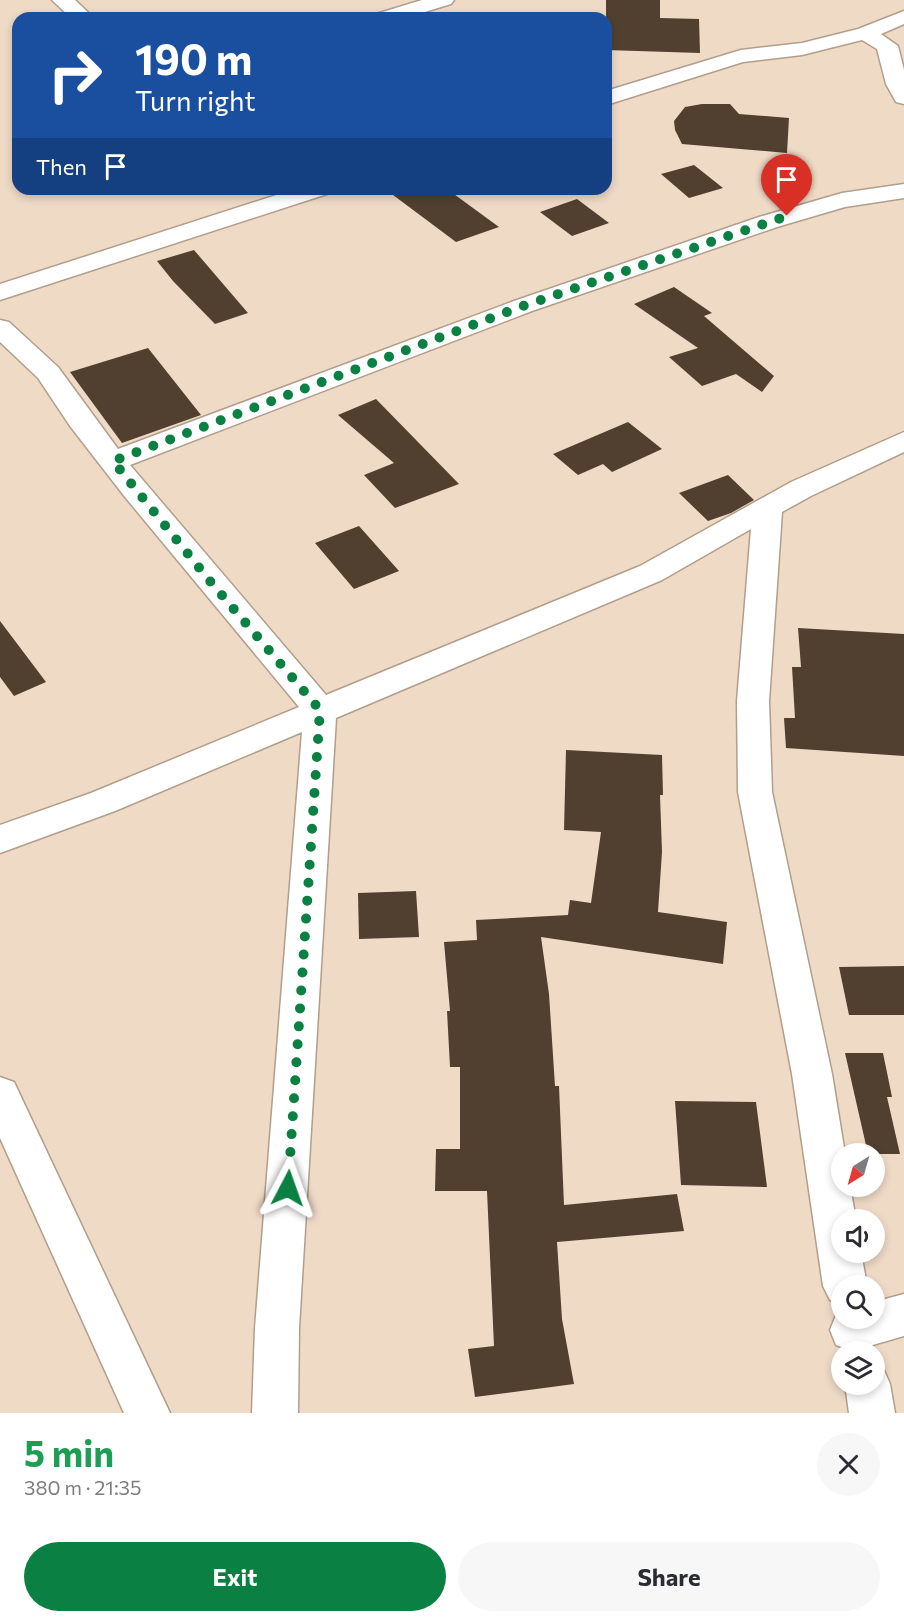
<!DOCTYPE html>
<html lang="en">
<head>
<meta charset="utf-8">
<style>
  body { margin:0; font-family:Commissioner,sans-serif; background:#f7f7f7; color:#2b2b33; height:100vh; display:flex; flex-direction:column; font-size:22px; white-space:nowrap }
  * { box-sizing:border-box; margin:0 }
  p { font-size:20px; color:#7c7c81 }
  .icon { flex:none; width:33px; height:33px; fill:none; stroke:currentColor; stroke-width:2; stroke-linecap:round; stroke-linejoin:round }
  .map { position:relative; height:1413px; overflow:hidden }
  .side { display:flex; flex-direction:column; background:#fff; flex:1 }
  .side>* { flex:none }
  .top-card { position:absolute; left:12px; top:12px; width:600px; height:183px; border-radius:18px; box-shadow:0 3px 9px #0003; background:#1a4fa0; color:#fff; overflow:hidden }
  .needle { width:39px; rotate:217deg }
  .tools { position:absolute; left:831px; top:1143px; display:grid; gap:12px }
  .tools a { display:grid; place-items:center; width:54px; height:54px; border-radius:50%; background:#fff; box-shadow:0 3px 9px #0003; font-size:30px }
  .pin { position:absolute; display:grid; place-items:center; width:51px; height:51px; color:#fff; margin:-62px -26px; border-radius:50% 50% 50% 0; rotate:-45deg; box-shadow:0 0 6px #0007 }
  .pin .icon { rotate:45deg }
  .me { position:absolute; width:66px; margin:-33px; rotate:4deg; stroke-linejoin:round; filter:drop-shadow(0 0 4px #0008) }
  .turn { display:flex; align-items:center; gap:21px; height:126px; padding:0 24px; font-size:27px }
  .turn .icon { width:78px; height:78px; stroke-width:2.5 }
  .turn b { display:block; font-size:42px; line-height:51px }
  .then { display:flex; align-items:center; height:57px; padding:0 24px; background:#0003; gap:12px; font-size:22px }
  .round { display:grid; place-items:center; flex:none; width:63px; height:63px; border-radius:32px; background:#f7f7f7 }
  .headline { display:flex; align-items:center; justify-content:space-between; height:102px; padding:0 24px }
  h1 { font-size:36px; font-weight:700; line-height:45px; color:#1e9e55 }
  .primary-button { display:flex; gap:12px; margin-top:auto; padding:12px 24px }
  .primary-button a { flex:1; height:69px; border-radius:36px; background:#0b8043; color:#fff; font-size:24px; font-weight:700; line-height:69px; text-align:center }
  .primary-button a+a { background:#f7f7f7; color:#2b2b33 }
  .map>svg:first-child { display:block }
</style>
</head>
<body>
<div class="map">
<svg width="904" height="1413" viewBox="0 0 904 1413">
  <rect width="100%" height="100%" fill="#efdac6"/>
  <!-- building -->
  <path fill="#514030" d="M606,0H660V18L699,19L700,53L606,50Z
    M702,104H730L739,114L789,118L787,153L682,144L675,130L674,121L685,107Z
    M694,165L723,188L689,198L661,174Z
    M385,189H447L499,227L456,242Z
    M577,199L609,223L572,236L540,212Z
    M194,250L248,313L215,324L173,281L157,261Z
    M674,287L712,313L704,316L774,376L762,392L736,374L702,386L669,357L698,348L634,304Z
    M148,348L201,415L122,443L70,372Z
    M376,399L459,484L395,508L364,475L394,463L338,415Z
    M628,422L662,449L612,472L603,464L578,475L553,454Z
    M728,475L754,500L731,513L708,521L679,493Z
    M359,526L399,571L354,589L315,543Z
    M0,621L46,682L14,696L0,677Z
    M798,628L904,634V756L786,748L784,718H795L792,667H801Z
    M566,750L662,755L663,795H660L662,852L658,912L727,922L723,964L541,937L549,994L555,1086H559L564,1205L677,1194L684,1231L557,1242L562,1319L574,1384L475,1397L468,1349L494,1346L487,1191H435L436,1149H460V1067H450L447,1011H450L444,942L477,940L476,920L568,915L570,900L591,903L601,832L564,830Z
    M416,891L419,937L359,939L358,893Z
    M904,966V1015H849L839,967Z
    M845,1053H883L892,1097H887L900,1154H868Z
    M675,1101L756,1102L767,1187L681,1185Z"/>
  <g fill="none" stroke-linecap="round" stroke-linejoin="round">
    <defs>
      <path id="street" d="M52,0H75L94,18H71Z
        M422,0H454L451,4L405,18H373L376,14Z
        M904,11V24L881,34L898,46L904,70V104L896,102L886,84L877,49L862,40L802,55L743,62L606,105V91L741,50L802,43L858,29Z
        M904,184V198L845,207L777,227L532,311L130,465L326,695L640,566L791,482L904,432V452L811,496L782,512L769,701L772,792L832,1074L845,1154H842V1186H850L856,1220H842V1252H861L867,1286H842V1305L830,1300L823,1286L792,1074L738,792L737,701L751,529L662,580L336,718L299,1328L298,1413H252L255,1328L302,732L115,811L0,853V825L91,793L299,707L125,497L70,426L38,378L0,342V320L9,322L58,367L118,449L514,301L759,217L842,193Z
        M295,189H331L327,194L0,300V284Z
        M0,1077L14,1082L170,1413H124L0,1138Z
        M904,1294V1336L852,1351L836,1345L830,1330L836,1315L842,1313V1318H874V1302Z
        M874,1365L883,1368L890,1384L895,1413H849L845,1384H874Z"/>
    </defs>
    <!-- street casing -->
    <use href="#street" stroke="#b19e8b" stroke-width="3"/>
    <!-- street -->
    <use href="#street" fill="#fff" fill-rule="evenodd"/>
  </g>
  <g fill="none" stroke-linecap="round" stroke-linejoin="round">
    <!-- route -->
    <path stroke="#0b8043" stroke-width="10" stroke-dasharray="0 18" d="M288,1188L320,710L209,580L113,461L523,306L787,216"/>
  </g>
</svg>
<div class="tools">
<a><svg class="needle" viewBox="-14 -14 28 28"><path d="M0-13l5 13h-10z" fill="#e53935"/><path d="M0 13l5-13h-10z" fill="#7c7c81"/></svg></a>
<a><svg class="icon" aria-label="sound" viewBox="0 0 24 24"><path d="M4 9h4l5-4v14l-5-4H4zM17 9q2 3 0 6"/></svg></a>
<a><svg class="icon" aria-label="search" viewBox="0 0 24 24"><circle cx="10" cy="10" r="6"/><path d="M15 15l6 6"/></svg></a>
<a><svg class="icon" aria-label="layers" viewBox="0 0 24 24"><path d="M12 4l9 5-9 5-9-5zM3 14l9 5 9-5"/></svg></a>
</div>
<div class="pin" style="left:787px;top:216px;background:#d93025"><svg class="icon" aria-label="arrive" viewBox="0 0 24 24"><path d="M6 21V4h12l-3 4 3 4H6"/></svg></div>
<svg class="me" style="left:288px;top:1188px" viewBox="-20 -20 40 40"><path d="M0-17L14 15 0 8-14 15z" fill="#0b8043" stroke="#fff" stroke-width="4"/></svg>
<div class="top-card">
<div class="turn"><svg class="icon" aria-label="right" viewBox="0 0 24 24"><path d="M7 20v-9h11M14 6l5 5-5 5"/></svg><div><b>190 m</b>Turn right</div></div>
<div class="then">Then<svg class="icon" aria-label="arrive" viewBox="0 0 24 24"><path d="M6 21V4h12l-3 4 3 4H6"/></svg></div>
</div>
</div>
<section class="side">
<div class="headline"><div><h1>5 min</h1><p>380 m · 21:35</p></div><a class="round"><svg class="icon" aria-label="close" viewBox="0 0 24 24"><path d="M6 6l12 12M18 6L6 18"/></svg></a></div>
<div class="primary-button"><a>Exit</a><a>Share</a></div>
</section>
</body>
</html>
